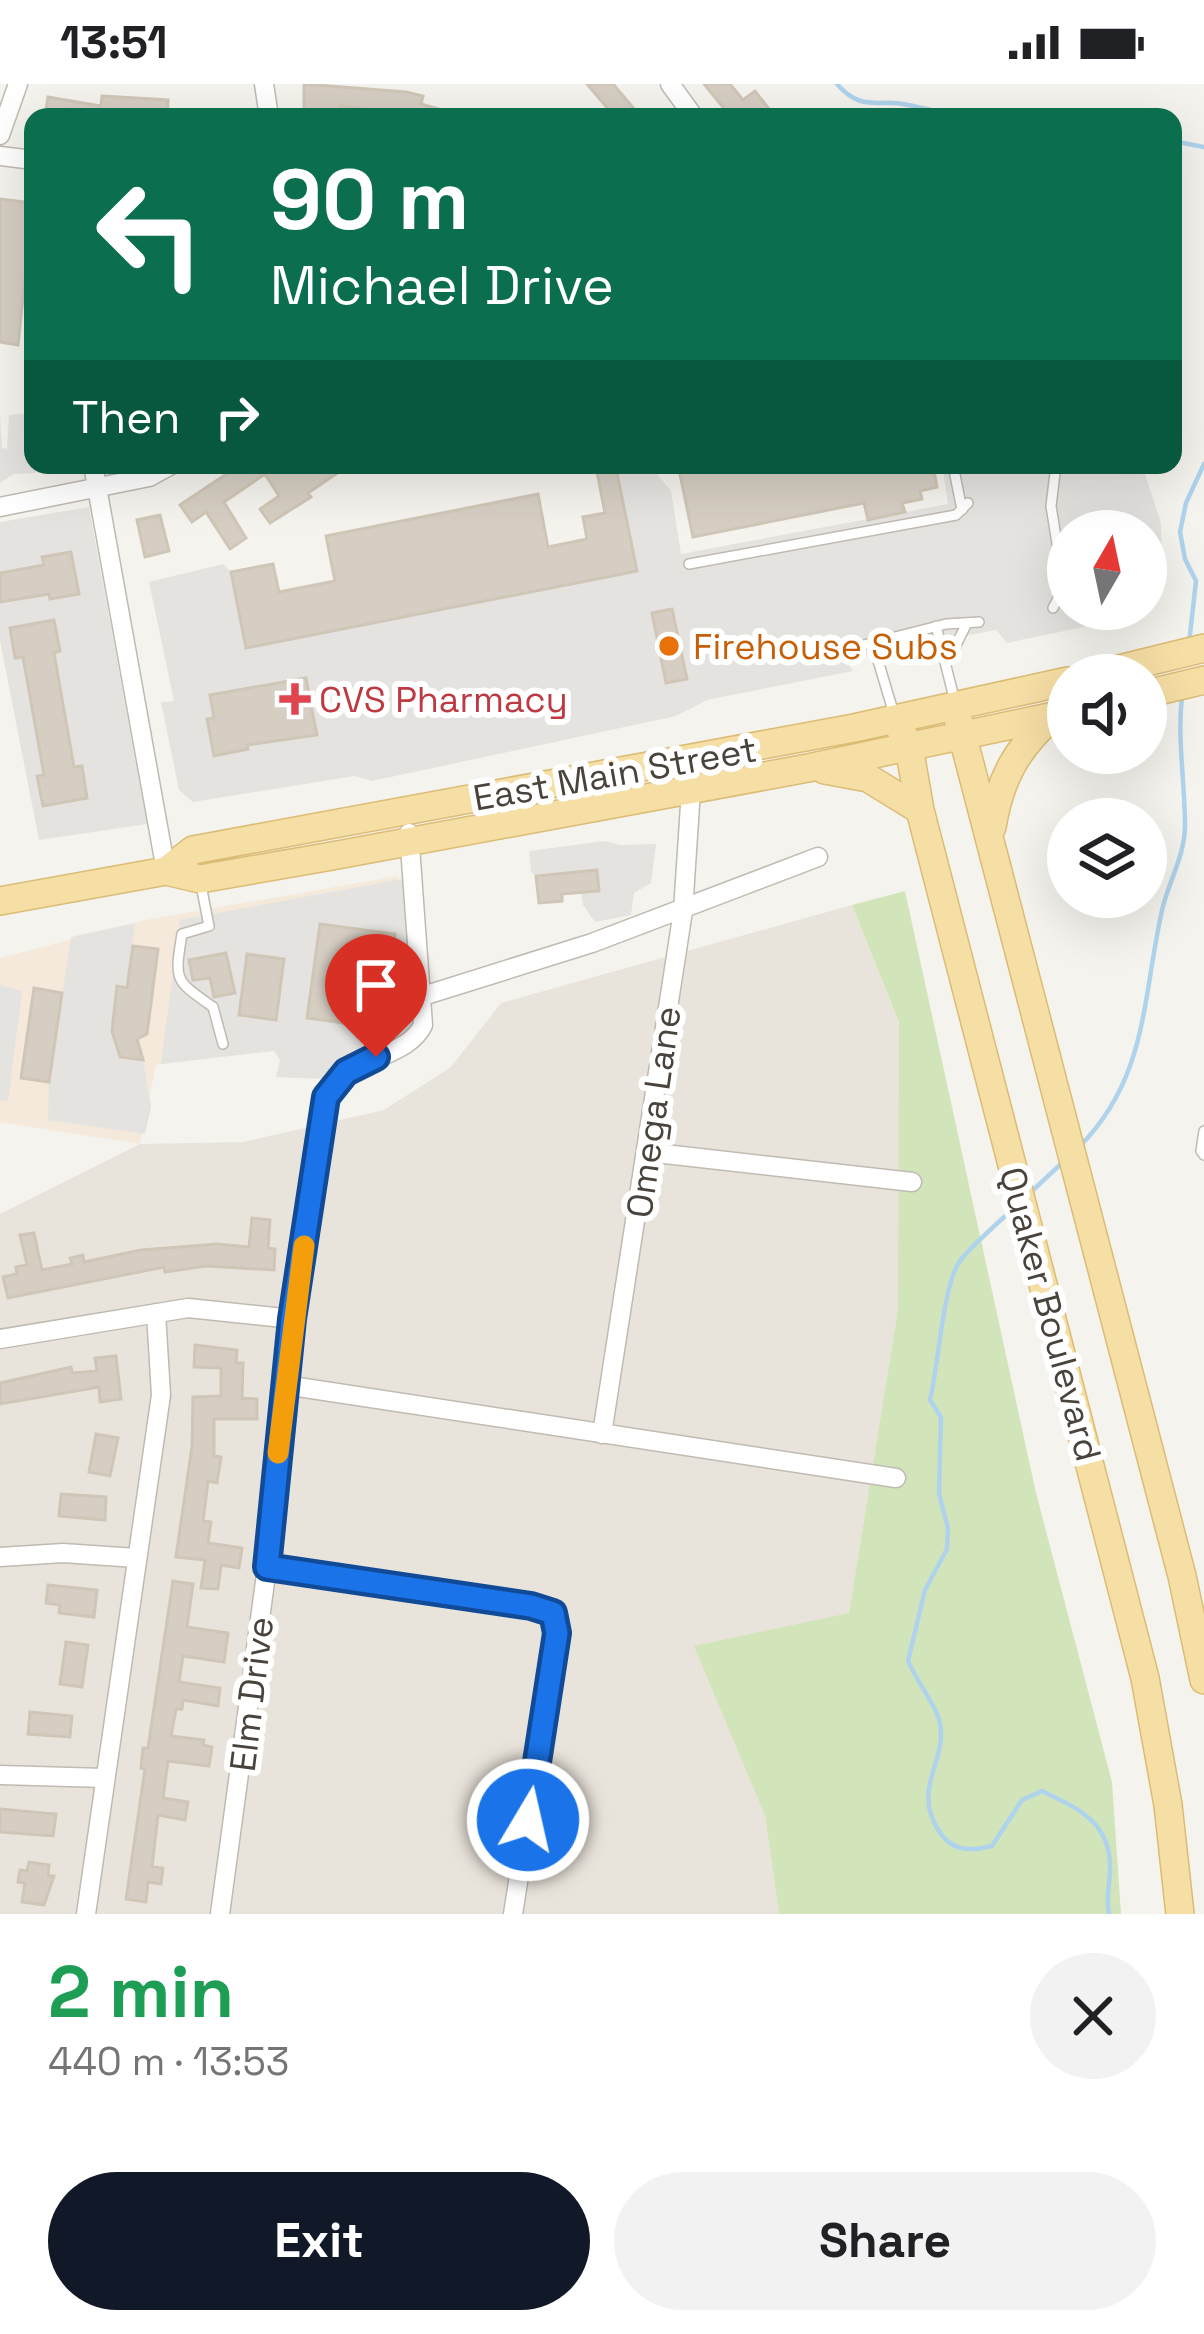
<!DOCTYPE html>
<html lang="en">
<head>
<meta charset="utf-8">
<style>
  body { margin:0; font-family:"Space Grotesk",sans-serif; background:#f2f2f2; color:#202124; height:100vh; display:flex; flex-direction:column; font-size:45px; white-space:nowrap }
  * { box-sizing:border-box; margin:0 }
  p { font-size:39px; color:#757577 }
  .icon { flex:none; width:66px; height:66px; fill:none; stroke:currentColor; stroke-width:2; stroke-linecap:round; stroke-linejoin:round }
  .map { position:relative; height:1830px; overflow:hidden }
  .panel { display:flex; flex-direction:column; background:#fff; flex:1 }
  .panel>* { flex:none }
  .banner { position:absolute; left:24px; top:24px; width:1158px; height:366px; border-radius:24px; box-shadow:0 12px 48px #0002; background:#0b6e4f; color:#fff; overflow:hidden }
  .needle { width:78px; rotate:9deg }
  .tools { position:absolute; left:1047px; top:426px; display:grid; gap:24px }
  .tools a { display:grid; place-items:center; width:120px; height:120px; border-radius:50%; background:#fff; box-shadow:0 12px 48px #0002; font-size:60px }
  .pin { position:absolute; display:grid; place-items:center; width:102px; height:102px; color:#fff; margin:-123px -51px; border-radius:50% 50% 50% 0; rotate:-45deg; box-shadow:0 0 12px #0007 }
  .pin .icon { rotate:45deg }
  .me { position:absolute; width:132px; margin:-66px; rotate:9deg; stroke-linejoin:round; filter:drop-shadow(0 0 9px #0008) }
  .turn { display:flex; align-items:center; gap:42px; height:252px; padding:0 48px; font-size:54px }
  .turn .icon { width:156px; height:156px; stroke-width:2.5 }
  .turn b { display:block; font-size:84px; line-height:102px }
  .then { display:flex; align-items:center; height:114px; padding:0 48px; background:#0003; gap:24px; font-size:45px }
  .round { display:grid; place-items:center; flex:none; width:126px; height:126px; border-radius:63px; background:#f2f2f2 }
  .overview { display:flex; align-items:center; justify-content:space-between; height:204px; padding:0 48px }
  h1 { font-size:72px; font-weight:600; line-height:90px; color:#1e9e55 }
  .action { display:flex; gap:24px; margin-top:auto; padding:24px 48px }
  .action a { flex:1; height:138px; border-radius:72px; background:#111827; color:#fff; font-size:48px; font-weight:600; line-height:138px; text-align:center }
  .action a+a { background:#f2f2f2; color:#202124 }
  .status { display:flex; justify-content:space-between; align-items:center; height:84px; padding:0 60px; background:#fff; direction:ltr }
  .status svg { height:33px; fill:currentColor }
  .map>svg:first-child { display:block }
</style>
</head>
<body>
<div class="status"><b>13:51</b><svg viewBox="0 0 49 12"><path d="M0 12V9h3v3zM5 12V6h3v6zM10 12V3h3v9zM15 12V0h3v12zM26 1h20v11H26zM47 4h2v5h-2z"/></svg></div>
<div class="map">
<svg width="1204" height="1830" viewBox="0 0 1204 1830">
  <rect width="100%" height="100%" fill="#f5f3ed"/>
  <!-- residential -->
  <path fill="#e9e4db" d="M852,821L905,955L898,1225L849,1530L695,1562L765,1732L779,1830H0V1130L140,1060L243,1058L384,1026L451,983L501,919Z"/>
  <!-- commercial -->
  <path fill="#f4e9db" d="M398,792L409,943L156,981L140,1060L0,1038V874L146,836Z"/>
  <!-- green -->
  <path fill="#d2e5ba" d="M905,807L1036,1409L1112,1698L1121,1830H779L765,1732L694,1562L849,1529L898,1225L899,939L852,821Z"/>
  <!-- parking -->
  <path fill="#e5e3e0" d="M33,329V381H39L35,389L14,390L0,399V330L2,364L7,365L9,331Z
    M615,381H649L671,407L681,470L948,420L942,381H1142L1161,439L1162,486L1146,509V447H1068V525H1100L1090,528L1098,540L1007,559L996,546L845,574L853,587L707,616L676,632L372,697L354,692L193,718L179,706L161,618L174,617L149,498L223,480L231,488L247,564L636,487Z
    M89,423L147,740L39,756L0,557V438Z
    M605,757L620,761L656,760L651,799L634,809L631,831L595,838L583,821L581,808L599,806L597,786L536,792L531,788L529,767Z
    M402,795L416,939L405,952L342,979L325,995L276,993L280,976L274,967L161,980L180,836Z
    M135,839L127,904L117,902L112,947L120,973L143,976L151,1023L145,1050L48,1036L49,998L71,853Z
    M0,901L22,907L8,1017L0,1016Z"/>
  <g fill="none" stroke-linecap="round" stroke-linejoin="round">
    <!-- stream -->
    <path stroke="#afd3ec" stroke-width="4.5" d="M837,0C862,29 879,14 908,21C928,25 946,30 966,33
      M1173,57L1204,63
      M1189,559L1196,497L1185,475L1180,448L1186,419L1204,380
      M1079,1063C1149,993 1142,912 1163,822C1170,796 1185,769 1185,742C1185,698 1177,655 1182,612
      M1031,1108L1062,1079
      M1014,1124C1001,1136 969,1164 960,1177C943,1199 938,1285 930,1316L941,1333L939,1410L948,1444L947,1465L925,1506L908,1577C915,1594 935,1621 939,1635C950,1675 912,1701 937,1744C950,1767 969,1768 992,1762L1022,1716L1042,1707C1077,1724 1109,1737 1110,1781C1111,1800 1105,1807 1109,1830"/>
  </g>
  <!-- building -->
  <path fill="#d6cec3" stroke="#d0c6b7" stroke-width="3" d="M304,0L406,8L423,12L421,20L452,29V33H399L400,30L341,22V28H304Z
    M587,0H613L641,33H615Z
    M704,0H730L743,16L755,7L769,25L759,33H731Z
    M102,12L168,16L167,33H45L48,13L101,22Z
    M0,115L33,119L18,261L0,258Z
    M240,381H302L306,387L314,381H349L308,409L311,413L270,439L260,425L279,412L265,390L224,418L246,454L230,465L206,428L192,438L180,421Z
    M678,381H933L937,403L920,407L922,415L902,419L905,428L868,436L864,419L693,453Z
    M616,384L637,487L246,564L231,488L273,480L279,508L335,497L326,452L538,410L548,463L587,455L583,433L605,429L597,388Z
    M160,431L169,467L145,473L137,436Z
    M71,468L79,510L50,515L49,510L0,518V489L44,481L42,473Z
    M672,525L687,595L666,599L652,529Z
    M54,536L60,567L54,569L74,683L82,682L87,714L43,722L37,692L44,691L23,573L15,574L10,544Z
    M306,594L309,610L321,608L323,619L311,621L317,651L247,661L248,665L214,672L207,635L214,634L210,611Z
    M597,786L599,807L562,810V817L539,819L536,792Z
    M320,840L395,850L382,944L307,934Z
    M133,862L158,865L147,950L137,955L143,976L120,973L112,947L117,902L127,904Z
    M226,869L235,909L214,913L210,894L193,896L189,876Z
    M247,870L284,875L276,936L239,931Z
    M34,904L62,909L49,998L21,994Z
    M252,1134L270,1136L268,1164L275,1165L274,1186L206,1182L165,1188L164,1183L8,1214L3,1193L17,1190L16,1183L27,1181L20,1151L34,1149L42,1186L72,1180L70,1174L83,1171L84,1178L141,1166L217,1160L249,1163Z
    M195,1261L237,1266L236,1279H243L242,1314L257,1315V1335H214V1372L221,1373L217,1399L208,1397L203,1437L211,1438L208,1459L242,1464L239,1484L221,1481L218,1505L201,1504L205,1476L176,1473L192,1362L193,1313L221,1312V1284L194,1283Z
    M116,1272L121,1315L100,1318L99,1303L0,1320V1299L71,1283L72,1289L97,1287L95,1274Z
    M96,1350L118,1354L110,1392L89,1388Z
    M61,1410L106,1413L105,1436L59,1432Z
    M173,1497L193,1500L187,1543L228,1549L224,1578L183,1572L179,1598L220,1604L218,1622L183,1616L182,1625H176L171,1652L204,1656L203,1661L212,1663L209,1682L168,1677L163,1714L188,1718L185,1736L158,1731L152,1783L163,1784L161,1800L148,1798L146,1818L126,1815L145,1685L141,1684L143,1664H148Z
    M48,1501L97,1506L94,1533L59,1529L60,1521L46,1519Z
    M66,1558L88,1561L82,1603L60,1600Z
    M30,1628L72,1632L70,1653L28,1650Z
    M0,1725L56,1730L53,1752L0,1748Z
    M29,1778L49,1781L48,1792H54L44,1821L22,1818L25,1799L18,1798L20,1786L27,1787Z"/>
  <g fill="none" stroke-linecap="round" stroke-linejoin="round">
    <defs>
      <path id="lane" d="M1112,33L1113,30
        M953,381L962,426
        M689,480L956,431L968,419
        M1053,524L1064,503L1051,422L1056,381
        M936,542L955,618
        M873,560L894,630
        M848,565L946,540L979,538
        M948,577L966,541
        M201,801L209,842L182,850C174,898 175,896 213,923L223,960
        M1204,1047L1201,1067L1204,1071"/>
      <path id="street" d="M264,0L269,33
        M670,0L694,33
        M0,51L18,0
        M0,72L33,76
        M93,381L166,787
        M0,423L149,393L171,381
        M423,912L592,859L818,773
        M647,1068L912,1098
        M0,1255L188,1224L293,1235
        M285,1301L896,1394
        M602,1350L683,827L691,706
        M0,1473L63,1469L136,1474
        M267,1483L531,1522L553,1529L557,1549L513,1830
        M0,1691L105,1694
        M86,1830L161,1311L156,1229
        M220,1830L267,1483L293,1235L326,1013C350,971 407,975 423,941L409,749"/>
      <path id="primary" d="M1094,591L1204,564
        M1146,610L1204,596
        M955,623L1182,1492L1204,1596
        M896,636L909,663L920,726L1145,1594L1168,1721L1180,1830
        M825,686L868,694L920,726
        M992,743C1000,695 1016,665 1052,633
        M166,787L193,766L854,644L1068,597
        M0,817L166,787L200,795L332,772L808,684L1068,629"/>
    </defs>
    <!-- lane casing -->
    <use href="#lane" stroke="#c0bab0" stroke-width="12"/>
    <!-- street casing -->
    <use href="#street" stroke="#c0bab0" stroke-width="21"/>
    <!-- primary casing -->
    <use href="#primary" stroke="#dbbc75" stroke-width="30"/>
    <!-- lane -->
    <use href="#lane" stroke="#fff" stroke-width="9"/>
    <!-- street -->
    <use href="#street" stroke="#fff" stroke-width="18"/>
    <!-- primary -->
    <use href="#primary" stroke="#f6dfa5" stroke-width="27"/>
  </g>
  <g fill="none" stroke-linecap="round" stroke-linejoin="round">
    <defs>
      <path id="route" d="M376,973L346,988L326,1013L292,1235L267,1483L531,1522L553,1529L557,1549L528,1736"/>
    </defs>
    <!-- route casing -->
    <use href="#route" stroke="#114b97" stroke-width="30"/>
    <!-- route -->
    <use href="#route" stroke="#1a73e8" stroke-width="21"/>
    <!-- slow -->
    <path stroke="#f59e0b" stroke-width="21" d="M278,1369L304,1162"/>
  </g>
  <!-- markers -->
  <circle fill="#e8710a" stroke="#fff" stroke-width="4.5" cx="669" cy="562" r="12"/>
  <path fill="#e0444e" stroke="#fff" stroke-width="4.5" d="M289 597h12v12h12v12h-12v12h-12v-12h-12v-12h12z"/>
  <g text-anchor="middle" stroke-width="12" stroke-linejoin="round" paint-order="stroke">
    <!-- food labels -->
    <g font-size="36" fill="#c56008" stroke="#fff" text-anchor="start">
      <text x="693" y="575">Firehouse Subs</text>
    </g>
    <!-- health labels -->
    <g font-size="36" fill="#be3a42" stroke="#fff" text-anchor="start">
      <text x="319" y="628">CVS Pharmacy</text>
    </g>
    <!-- street labels -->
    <g font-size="36" fill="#49433b" stroke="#fff">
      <text transform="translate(615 689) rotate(-10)" y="13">East Main Street</text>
      <text transform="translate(653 1028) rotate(-82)" y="13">Omega Lane</text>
      <text transform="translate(1051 1230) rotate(75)" y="13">Quaker Boulevard</text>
      <text transform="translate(251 1610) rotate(-83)" y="13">Elm Drive</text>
    </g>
  </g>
</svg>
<div class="tools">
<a><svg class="needle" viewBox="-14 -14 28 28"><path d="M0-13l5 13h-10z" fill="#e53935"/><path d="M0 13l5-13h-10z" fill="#757577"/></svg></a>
<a><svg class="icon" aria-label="sound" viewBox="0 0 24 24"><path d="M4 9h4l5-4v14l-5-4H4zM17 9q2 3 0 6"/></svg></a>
<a><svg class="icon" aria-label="layers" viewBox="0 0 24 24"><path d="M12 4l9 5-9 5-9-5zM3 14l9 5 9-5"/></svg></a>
</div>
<div class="pin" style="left:376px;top:973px;background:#d93025"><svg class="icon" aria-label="arrive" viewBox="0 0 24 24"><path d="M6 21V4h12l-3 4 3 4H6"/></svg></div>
<svg class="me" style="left:528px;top:1736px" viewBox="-20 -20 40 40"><circle r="17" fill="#1a73e8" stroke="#fff" stroke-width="3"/><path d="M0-11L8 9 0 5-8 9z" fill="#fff"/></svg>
<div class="banner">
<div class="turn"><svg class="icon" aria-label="left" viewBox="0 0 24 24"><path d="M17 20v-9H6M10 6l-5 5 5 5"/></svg><div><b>90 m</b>Michael Drive</div></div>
<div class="then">Then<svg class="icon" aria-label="right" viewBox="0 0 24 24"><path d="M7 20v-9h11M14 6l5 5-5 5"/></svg></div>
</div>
</div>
<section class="panel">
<div class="overview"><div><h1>2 min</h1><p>440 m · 13:53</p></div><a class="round"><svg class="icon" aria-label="close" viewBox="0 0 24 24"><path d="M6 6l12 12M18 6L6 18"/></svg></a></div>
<div class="action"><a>Exit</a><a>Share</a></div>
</section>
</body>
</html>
